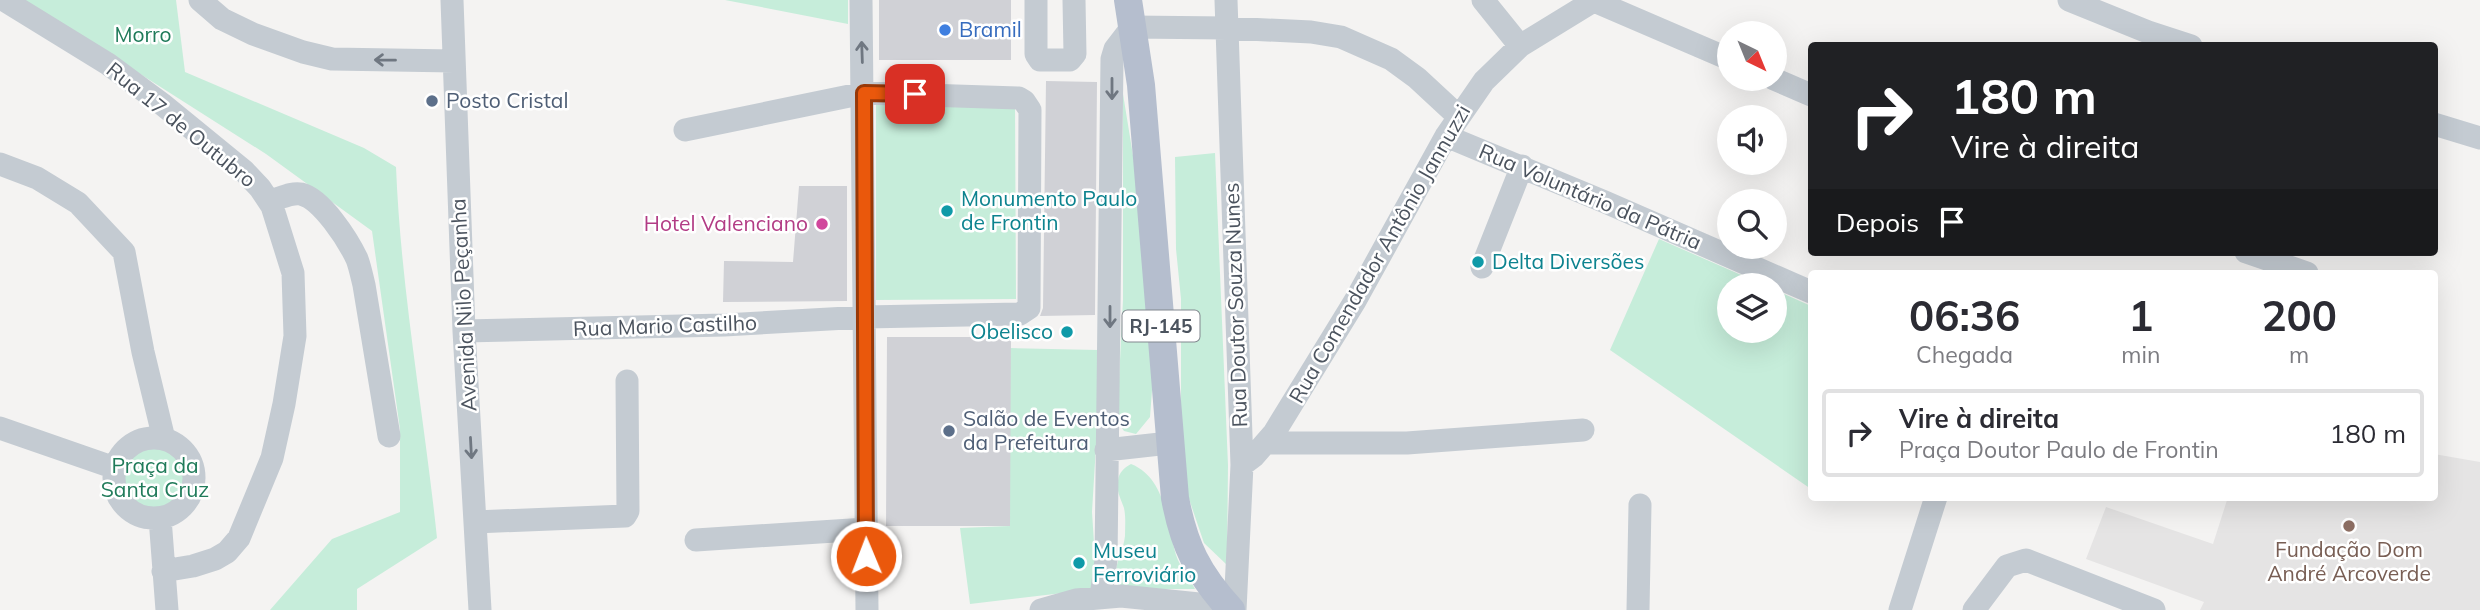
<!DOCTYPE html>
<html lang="pt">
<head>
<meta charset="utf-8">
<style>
  body { margin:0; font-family:Mulish,sans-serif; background:#f7f7f7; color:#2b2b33; height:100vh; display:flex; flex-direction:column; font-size:26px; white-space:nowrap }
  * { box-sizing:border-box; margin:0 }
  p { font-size:23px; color:#7c7c81 }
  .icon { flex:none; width:38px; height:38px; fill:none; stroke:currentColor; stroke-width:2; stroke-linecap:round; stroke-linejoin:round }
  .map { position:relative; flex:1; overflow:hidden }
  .side { position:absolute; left:1808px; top:270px; width:630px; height:231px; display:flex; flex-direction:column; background:#fff; border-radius:7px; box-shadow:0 7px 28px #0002 }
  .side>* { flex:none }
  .top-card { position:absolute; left:1808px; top:42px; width:630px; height:214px; border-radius:7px; box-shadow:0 7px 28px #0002; background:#202124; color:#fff; overflow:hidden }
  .needle { width:46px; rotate:137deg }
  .buttons { position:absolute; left:1717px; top:21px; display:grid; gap:14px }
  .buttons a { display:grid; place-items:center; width:70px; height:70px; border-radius:50%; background:#fff; box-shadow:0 7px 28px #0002; font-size:35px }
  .pin { position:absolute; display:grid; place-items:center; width:60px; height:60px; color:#fff; margin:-30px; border-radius:14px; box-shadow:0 4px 10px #0006 }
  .me { position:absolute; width:77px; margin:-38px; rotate:359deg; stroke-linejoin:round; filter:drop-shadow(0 0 5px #0008) }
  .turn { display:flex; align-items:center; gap:24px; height:147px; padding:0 28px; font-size:32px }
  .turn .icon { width:91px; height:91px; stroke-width:2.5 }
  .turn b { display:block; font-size:49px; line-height:60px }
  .then { display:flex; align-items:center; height:66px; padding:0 28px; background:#0003; gap:14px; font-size:26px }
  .eta { display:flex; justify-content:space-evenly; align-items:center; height:119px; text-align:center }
  .eta b { font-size:42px; font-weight:700; line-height:49px }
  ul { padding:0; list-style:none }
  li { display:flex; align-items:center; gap:21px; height:88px; margin:0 14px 10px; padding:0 14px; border:4px solid #e1e1e2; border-radius:7px }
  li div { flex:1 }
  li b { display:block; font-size:26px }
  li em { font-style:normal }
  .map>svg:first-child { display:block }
</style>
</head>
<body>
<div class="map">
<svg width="2480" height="610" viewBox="0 0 2480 610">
  <rect width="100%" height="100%" fill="#f4f3f2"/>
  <!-- education -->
  <path fill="#e5e4e4" d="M2434,454L2480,462V610H2200L2204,602L2086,559L2106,507L2213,544L2228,497H2434Z"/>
  <!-- green -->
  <path fill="#c6edda" d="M24,0H176L185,72L364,148L396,167C401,292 424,414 437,538L357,589V610H270L332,539L400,512V429L372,231L266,154Z
    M725,0H848V24Z
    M1123,94L1149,254L1155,351L1150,417L1136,434L1124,431L1117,421L1123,300Z
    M1015,103L1016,299L876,300V104Z
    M1215,153L1228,465L1227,565L1204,543L1187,493L1181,444V299L1176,249L1175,157Z
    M1659,239L1764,285H1729V331H1774L1775,290L1811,306V489L1610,350Z
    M1010,348L1098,350L1097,429L1092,512L1097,589L970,604L960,528L1010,526Z
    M117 478a38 38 0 1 1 76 0a38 38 0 1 1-76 0Z
    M1131,464C1166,478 1167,523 1176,555C1180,567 1189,578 1195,589H1155L1118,585C1111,567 1123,555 1125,536C1125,527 1126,517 1124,508C1121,499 1116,491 1118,481C1119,472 1124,468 1131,464Z"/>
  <!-- building -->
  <path fill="#d0d1d6" d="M879,0H1011V60H879Z
    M1046,81L1097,82L1095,315L1040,316L1043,308Z
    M799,186H847V301L723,302L724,261L793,262Z
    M887,337H1011L1010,526H886Z"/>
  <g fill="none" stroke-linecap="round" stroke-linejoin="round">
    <!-- minor -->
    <path stroke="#c4cbd2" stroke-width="23" d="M4,0L108,64L162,104L244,171L260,188L272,206L293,273L295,336L284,404L272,458L239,538L227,552L215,559L193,566L163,571
      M200,0L222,19L253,34L303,52L332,59L454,61
      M452,0L464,331L480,610
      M861,0L867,610
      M1036,0V54L1040,60H1070L1075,54L1074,0
      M1226,0L1242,465L1235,610
      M1483,0L1520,46
      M2069,0L2148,32L2191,46
      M1594,1L1729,59
      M1774,79L1811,95
      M2434,124L2480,138
      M1446,136L1605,202L1811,292
      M0,164L37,178L78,203L124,252L143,352L164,439
      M269,201C279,199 291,192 301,194C322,199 348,240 357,259C360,267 362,277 364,285L389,436
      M2246,252L2307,273
      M1482,267L1522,166
      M464,331L724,325L865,317L1020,314L1029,308L1030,110L1024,101L1019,98L864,93L685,130
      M0,428L115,468
      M114 478a40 40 0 1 1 80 0a40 40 0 1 1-80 0Z
      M1267,443H1407L1583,430
      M1106,450L1169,443
      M1242,465L1254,456L1274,433L1355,301L1446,136L1484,81L1520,46L1595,0
      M160,518L167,610
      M475,522L625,516L628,511L627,381
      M696,540L866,529
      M1101,596L1106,560L1112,59L1115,49L1132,27L1227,28L1311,32L1341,37L1391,59L1417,78L1458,116
      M1041,610L1076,600L1121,596L1228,607
      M1638,610L1640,505
      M1900,610L1936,497
      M1974,610L2007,566L2026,560L2154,610"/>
    <!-- major -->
    <path stroke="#b5bece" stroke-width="28" d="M1128,0L1141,85L1175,498C1184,546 1198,574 1231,610"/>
  </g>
  <!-- one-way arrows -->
  <defs><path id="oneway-shaft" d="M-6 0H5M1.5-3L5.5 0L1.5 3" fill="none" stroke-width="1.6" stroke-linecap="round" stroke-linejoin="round" transform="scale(1.75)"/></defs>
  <g stroke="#6f7781">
    <use href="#oneway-shaft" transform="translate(862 52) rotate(-92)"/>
    <use href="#oneway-shaft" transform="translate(385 60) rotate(-179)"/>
    <use href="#oneway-shaft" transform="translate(1112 89) rotate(90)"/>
    <use href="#oneway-shaft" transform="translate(1110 317) rotate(90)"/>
    <use href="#oneway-shaft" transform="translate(471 448) rotate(87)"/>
  </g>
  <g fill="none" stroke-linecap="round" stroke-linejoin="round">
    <defs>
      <path id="route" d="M866,556L864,93L915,94"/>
    </defs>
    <!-- route casing -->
    <use href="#route" stroke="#983908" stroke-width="18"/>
    <!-- route -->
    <use href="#route" stroke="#ea580c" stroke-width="12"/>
  </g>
  <!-- markers -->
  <circle fill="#3f7fe0" stroke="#fff" stroke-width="2.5" cx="945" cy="30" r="7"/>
  <g fill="#5c6f8a" stroke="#fff" stroke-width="2.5">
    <circle cx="432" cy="101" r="7"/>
    <circle cx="949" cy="431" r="7"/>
  </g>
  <g fill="#0f9aa8" stroke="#fff" stroke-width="2.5">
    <circle cx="947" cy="211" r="7"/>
    <circle cx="1478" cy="262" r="7"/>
    <circle cx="1067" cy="332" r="7"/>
    <circle cx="1079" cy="563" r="7"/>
  </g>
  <circle fill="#d1479c" stroke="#fff" stroke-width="2.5" cx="822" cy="224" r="7"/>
  <circle fill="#8d6e63" stroke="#fff" stroke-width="2.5" cx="2349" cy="526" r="7"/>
  <g text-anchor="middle" stroke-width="5" stroke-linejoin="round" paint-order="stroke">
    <!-- shield labels -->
    <rect fill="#fff" stroke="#81878e" stroke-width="2" x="1122.5" y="310.5" width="77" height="31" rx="5"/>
    <g font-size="19" font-weight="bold" fill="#4b535e">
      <text x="1161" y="333">RJ-145</text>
    </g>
    <!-- shop labels -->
    <g font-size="21" fill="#366cbe" stroke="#fff" text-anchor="start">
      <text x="959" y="37">Bramil</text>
    </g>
    <!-- park labels -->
    <g font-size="21" fill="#207b5a" stroke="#fff">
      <text x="143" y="42">Morro</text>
      <text x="155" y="473">Praça da<tspan x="155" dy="24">Santa Cruz</tspan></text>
    </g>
    <!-- service labels -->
    <g font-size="21" fill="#4e5e75" stroke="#fff" text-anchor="start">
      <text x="446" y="108">Posto Cristal</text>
      <text x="963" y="426">Salão de Eventos<tspan x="963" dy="24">da Prefeitura</tspan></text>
    </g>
    <!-- street labels -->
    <g font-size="21" fill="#4b535e" stroke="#fff">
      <text transform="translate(181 125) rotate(39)" y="7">Rua 17 de Outubro</text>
      <text transform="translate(1590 197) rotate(23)" y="7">Rua Voluntário da Pátria</text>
      <text transform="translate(1380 254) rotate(-60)" y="7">Rua Comendador Antônio Jannuzzi</text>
      <text transform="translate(464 305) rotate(-93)" y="7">Avenida Nilo Peçanha</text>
      <text transform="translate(1236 305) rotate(-92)" y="7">Rua Doutor Souza Nunes</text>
      <text transform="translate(665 326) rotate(-2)" y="7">Rua Mario Castilho</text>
    </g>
    <!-- culture labels -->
    <g font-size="21" fill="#0d838f" stroke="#fff" text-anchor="start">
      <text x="961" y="206">Monumento Paulo<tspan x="961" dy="24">de Frontin</tspan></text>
      <text x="1492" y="269">Delta Diversões</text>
      <text x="1053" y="339" text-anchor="end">Obelisco</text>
      <text x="1093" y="558">Museu<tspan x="1093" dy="24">Ferroviário</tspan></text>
    </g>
    <!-- hotel labels -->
    <g font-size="21" fill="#b23c85" stroke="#fff" text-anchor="end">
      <text x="808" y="231">Hotel Valenciano</text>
    </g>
    <!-- education labels -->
    <g font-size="21" fill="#785e54" stroke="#fff">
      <text x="2349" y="557">Fundação Dom<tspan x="2349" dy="24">André Arcoverde</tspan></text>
    </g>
  </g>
</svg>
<div class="buttons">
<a><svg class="needle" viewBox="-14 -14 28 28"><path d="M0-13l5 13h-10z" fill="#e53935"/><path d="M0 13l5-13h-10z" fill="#7c7c81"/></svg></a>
<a><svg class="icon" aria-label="sound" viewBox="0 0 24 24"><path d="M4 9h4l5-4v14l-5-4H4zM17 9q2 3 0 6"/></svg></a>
<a><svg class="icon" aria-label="search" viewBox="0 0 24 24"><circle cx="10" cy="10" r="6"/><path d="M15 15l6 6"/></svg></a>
<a><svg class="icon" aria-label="layers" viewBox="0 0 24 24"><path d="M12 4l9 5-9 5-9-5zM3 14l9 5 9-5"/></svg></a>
</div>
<div class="pin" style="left:915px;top:94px;background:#d93025"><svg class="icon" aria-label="arrive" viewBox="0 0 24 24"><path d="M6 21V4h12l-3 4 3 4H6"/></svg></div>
<svg class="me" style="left:866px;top:556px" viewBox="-20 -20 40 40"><circle r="17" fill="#ea580c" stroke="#fff" stroke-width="3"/><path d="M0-11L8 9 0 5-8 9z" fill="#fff"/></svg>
<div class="top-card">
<div class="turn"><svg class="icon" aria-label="right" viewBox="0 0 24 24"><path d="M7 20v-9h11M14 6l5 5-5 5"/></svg><div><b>180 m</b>Vire à direita</div></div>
<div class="then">Depois<svg class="icon" aria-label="arrive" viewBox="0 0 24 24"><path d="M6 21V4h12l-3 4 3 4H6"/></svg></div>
</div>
<section class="side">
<div class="eta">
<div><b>06:36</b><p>Chegada</p></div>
<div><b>1</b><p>min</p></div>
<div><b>200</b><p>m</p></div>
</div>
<ul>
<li><svg class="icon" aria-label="right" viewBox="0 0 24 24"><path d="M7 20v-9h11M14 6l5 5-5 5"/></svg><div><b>Vire à direita</b><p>Praça Doutor Paulo de Frontin</p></div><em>180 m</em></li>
</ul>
</section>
</div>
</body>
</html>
